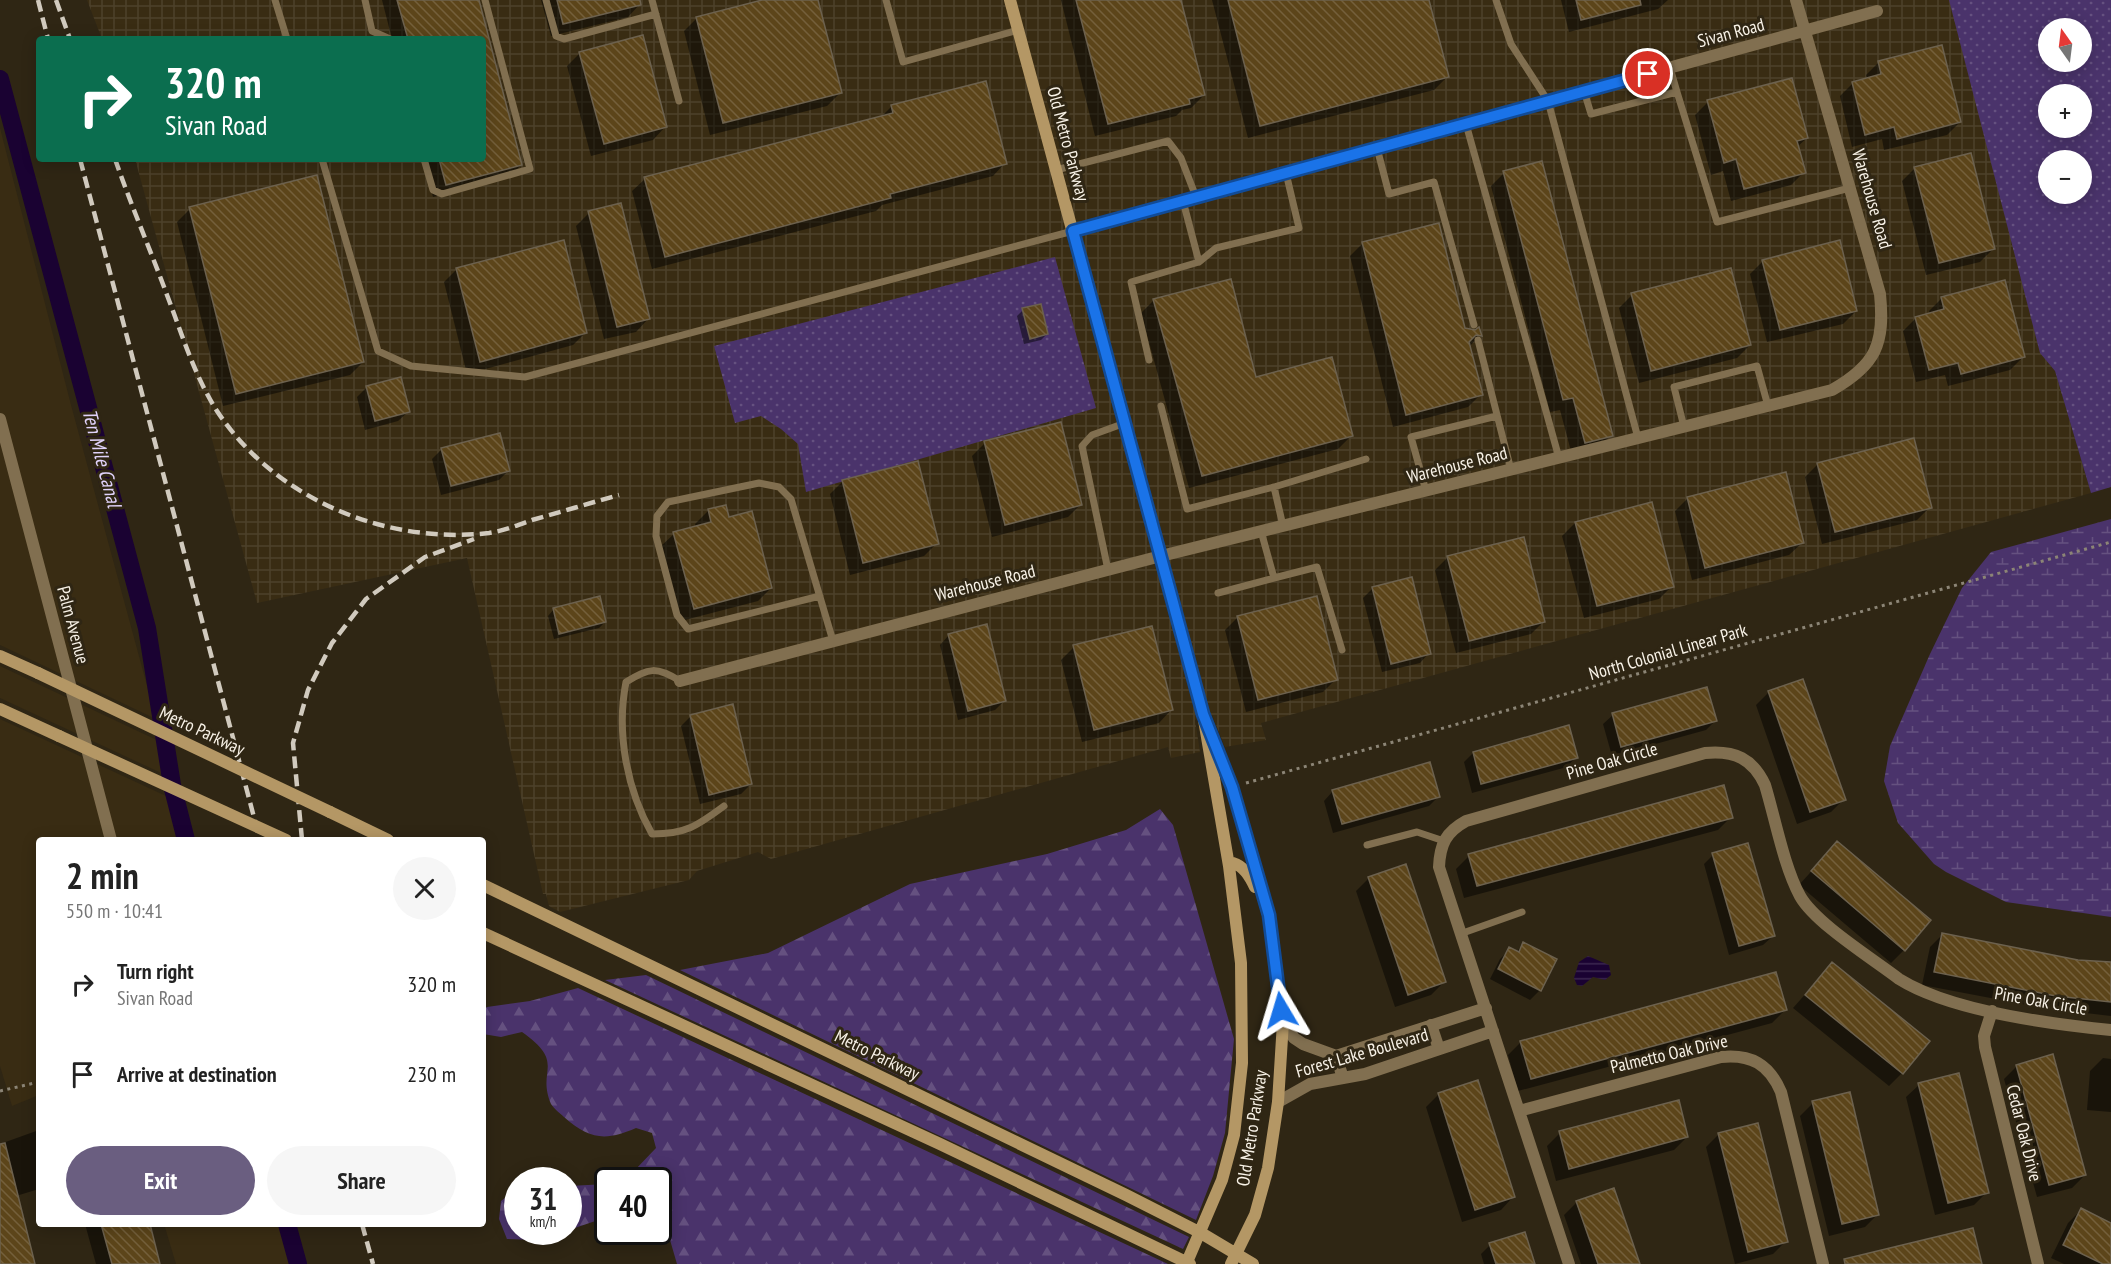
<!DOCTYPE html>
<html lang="en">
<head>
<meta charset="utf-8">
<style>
  body { margin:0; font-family:"PT Sans Narrow",sans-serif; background:#f6f6f6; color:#222; height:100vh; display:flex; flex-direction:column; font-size:22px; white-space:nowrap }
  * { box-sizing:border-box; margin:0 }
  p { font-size:20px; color:#767676 }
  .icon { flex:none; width:33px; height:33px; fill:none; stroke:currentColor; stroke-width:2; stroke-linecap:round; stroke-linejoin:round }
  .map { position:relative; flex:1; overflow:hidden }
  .panel { position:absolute; left:36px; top:837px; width:450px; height:390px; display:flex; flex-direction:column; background:#fff; border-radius:6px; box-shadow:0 3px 15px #0003 }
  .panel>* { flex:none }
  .hud { position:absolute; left:36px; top:36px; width:450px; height:126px; border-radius:6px; box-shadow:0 3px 15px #0003; background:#0b6e4f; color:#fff; overflow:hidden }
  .needle { width:39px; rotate:346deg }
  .fabs { position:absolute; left:2038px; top:18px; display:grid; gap:12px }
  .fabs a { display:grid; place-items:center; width:54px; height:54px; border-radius:50%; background:#fff; box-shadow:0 3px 15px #0003; font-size:30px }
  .speed { position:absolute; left:504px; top:1167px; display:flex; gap:12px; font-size:30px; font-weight:700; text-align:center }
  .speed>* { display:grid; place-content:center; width:78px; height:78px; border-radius:50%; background:#fff; box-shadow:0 3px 15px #0003; line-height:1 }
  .speed small { font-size:15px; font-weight:400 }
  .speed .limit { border:3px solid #111; border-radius:9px; background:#fff; color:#111 }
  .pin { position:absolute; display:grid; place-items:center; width:51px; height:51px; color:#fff; margin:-26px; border:3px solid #fff; border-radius:50%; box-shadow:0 2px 6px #0007 }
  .me { position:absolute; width:66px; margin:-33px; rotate:353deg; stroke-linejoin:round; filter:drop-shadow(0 0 4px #0008) }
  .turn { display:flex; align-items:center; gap:21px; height:126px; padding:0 30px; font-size:27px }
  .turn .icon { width:78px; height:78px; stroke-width:2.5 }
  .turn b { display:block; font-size:42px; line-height:51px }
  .round { display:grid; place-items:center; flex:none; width:63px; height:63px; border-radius:32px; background:#f6f6f6 }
  .headline { display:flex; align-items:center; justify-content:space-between; height:102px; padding:0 30px }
  h1 { font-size:36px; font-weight:800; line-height:45px }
  .button { display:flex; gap:12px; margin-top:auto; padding:12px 30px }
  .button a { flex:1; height:69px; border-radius:36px; background:#6a5e80; color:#fff; font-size:24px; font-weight:800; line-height:69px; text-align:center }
  .button a+a { background:#f6f6f6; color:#222 }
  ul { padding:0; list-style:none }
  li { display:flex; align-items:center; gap:18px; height:90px; padding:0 30px }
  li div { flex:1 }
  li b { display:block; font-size:22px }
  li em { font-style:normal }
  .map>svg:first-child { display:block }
</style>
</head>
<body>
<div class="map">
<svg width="2111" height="1264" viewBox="0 0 2111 1264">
  <defs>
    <pattern id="industrial-grid" width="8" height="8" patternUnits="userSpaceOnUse" patternTransform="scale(1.5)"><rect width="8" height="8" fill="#392c13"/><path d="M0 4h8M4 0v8" fill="none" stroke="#4d412a"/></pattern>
    <pattern id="grass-dots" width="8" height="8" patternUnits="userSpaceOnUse" patternTransform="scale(1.5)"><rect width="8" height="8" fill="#4a336b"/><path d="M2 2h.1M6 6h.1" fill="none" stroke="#655180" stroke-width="1.8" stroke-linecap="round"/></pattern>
    <pattern id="forest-firs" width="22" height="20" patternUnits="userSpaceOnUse" patternTransform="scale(1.5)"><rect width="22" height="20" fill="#4a336b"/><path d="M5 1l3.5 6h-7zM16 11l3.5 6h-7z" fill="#655180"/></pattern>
    <pattern id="wetland-marsh" width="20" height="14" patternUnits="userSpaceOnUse" patternTransform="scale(1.5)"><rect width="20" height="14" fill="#4a336b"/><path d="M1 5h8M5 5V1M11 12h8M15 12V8" fill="none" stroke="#655180"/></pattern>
    <pattern id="water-rules" width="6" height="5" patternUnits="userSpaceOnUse" patternTransform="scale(1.5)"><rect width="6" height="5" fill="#1a0232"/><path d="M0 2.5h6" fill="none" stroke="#3c2750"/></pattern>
    <pattern id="building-back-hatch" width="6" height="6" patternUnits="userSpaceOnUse" patternTransform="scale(1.5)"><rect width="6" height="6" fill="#5c451a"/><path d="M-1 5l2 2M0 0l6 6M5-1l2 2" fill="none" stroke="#74603b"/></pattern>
  </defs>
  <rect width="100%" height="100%" fill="#2f2614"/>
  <!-- built -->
  <path fill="#392c13" d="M0,128L71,405L156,719L0,645Z
    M0,666L163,743L172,778L0,698Z
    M0,719L179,802L189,840H39V1095L12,1106L0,1066Z
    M164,1224H287L298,1264H176Z"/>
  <!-- industrial -->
  <path fill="url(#industrial-grid)" d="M87,0H1950L2046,360L2055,371L2091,493L1261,723L1266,740L1225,747L1212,715L1195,720L1200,752L1171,758L1168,747L771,859L758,852L697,871L689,880L560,912L549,906L546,894H543L467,558L257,603L135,159H483V39H102Z"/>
  <!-- grass -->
  <path fill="url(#grass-dots)" fill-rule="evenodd" d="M1949,0H2111V487L2091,493L2055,371L2040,353ZM2049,28H2082V62H2049ZM2049,94H2082V128H2049ZM2049,160H2082V194H2049Z
    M1055,257L1096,408L806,492L798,444L781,429L761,416L735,423L714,346Z"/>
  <!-- forest -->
  <path fill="url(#forest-firs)" d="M1160,809L1173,825L1234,1039L1225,1133L1213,1176L1196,1220L680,970L768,953L910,884L1047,854L1126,830Z
    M646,975L1189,1237L1183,1249L605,980Z
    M578,988L1168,1264H677L668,1233L659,1219L658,1180H616L634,1171L656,1148L652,1133L636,1128C606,1141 590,1140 564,1117C560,1113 554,1109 551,1104C536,1069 567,1064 522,1032L501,1037L483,1034V1010L487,1007L530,1001Z
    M607,1184V1217L569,1230V1186Z
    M517,1189L518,1232H563L533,1240L507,1239L499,1219L501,1201Z"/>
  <!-- wetland -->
  <path fill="url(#wetland-marsh)" d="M2111,519V917L2006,902L1946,872L1934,864L1898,823L1884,781L1890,746L1930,654L1962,588L1991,552Z"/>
  <!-- water -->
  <path fill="url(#water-rules)" d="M1588,956L1609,965L1611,975L1605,980L1593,977L1582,986L1577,985L1574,978L1579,962Z"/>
  <!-- shadow -->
  <path fill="#0007" d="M382,0H478L521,165L508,178L433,197L423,159H483V39H392Z
    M541,0H639L640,4L628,17L551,36Z
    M768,0H817L840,93L827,106L710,135L684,31L697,18Z
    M1061,0H1180L1204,95L1191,108L1182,110L1176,116L1095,136Z
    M1212,0H1427L1447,77L1434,90L1248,138Z
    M1561,0H1668L1658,9L1569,32Z
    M580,53L665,127L653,140L591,156L567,66Z
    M1879,62L1960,122L1947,135L1884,150L1882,139L1852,147L1840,96L1853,83L1867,79L1866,75Z
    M1708,102L1807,138L1797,147L1804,172L1791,185L1731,201L1723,171L1711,175L1695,115Z
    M891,107L1005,163L993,176L882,205L876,211L652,269L632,191L645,179L880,118Z
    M1915,168L1993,249L1980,262L1926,275L1902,181Z
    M1504,173L1611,435L1598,448L1572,455L1560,410L1550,412L1491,186Z
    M190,209L363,362L350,375L223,406L177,222Z
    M589,213L648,319L636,332L604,339L576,226Z
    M1363,243L1464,329L1480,335L1469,347L1481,394L1468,407L1393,427L1350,256Z
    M1763,261L1856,311L1843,324L1767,342L1750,274Z
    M457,269L586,332L573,345L467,374L444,282Z
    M1632,295L1750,345L1737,358L1639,383L1619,308Z
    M1942,298L2023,357L2010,370L1948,386L1945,375L1916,382L1903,331L1916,318L1930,315L1929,311Z
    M1154,300L1255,379L1351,436L1338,449L1189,488L1141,313Z
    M1023,310L1047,334L1041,340L1024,344L1017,316Z
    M367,387L408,412L398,421L365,430L357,397Z
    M985,443L1081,504L1068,517L992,537L972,456Z
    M442,449L508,471L499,480L441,495L432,459Z
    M1818,464L1930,507L1917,520L1822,544L1805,477Z
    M843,481L937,543L924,556L850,575L830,494Z
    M1688,498L1802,543L1789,555L1692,580L1675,511Z
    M724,507L728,519L771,588L758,601L681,621L661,546L674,534L696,528L695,524L708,511Z
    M1575,523L1672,586L1659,599L1584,618L1562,536Z
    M1448,557L1544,621L1531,634L1456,653L1435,570Z
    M1373,588L1429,653L1420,663L1382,672L1363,598Z
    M554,609L605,622L599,628L554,639L548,616Z
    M1238,617L1336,679L1323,692L1246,712L1225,630Z
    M949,635L1004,701L995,710L958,720L940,645Z
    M1074,647L1171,710L1159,723L1082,742L1061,660Z
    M1769,692L1844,799L1831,812L1797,824L1756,705Z
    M1613,715L1715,721L1706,730L1612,756L1603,724Z
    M691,716L751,784L741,794L700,804L681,726Z
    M1473,753L1576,757L1567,767L1472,793L1464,762Z
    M1333,791L1438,797L1429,806L1333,833L1324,801Z
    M1731,817L1718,830L1464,898L1456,869L1469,856Z
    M1837,843L1904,950L1891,963L1799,885Z
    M1713,855L1773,936L1763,945L1729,955L1704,864Z
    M1369,878L1444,982L1431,995L1395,1007L1356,891Z
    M1943,934L2078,961L2111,964V1016L2043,1008L1922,985L1930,947Z
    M1524,944L1540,990L1530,1000L1490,979L1500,959L1510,949L1516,952Z
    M1832,964L1902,1073L1889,1086L1793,1008Z
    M1785,1010L1772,1023L1518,1091L1508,1055L1521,1042Z
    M2103,1058L2111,1059V1112L2087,1110L2090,1071Z
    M2017,1066L2085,1175L2072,1188L2037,1197L2004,1079Z
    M1919,1085L1987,1192L1974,1205L1935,1215L1906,1097Z
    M1439,1094L1513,1197L1501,1210L1462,1222L1426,1107Z
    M1813,1103L1878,1214L1865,1227L1829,1236L1800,1116Z
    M39,1130V1189L16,1196L34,1264H0V1144Z
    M1560,1133L1687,1137L1674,1150L1556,1181L1547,1146Z
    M1719,1134L1786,1241L1773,1254L1735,1264L1706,1147Z
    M1577,1202L1638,1264H1581L1564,1215Z
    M2081,1210L2111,1225V1264H2064L2051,1258L2068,1223Z
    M85,1224H149L159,1264H96Z
    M1490,1245L1533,1264H1484L1481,1254Z"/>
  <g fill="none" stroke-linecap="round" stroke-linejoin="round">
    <!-- canal -->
    <path stroke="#1a0232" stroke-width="18" d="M0,79L147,628L172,785L186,840
      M287,1224L298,1264"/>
  </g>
  <!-- building -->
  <path fill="url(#building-back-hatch)" stroke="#6c614e" stroke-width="1.5" d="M397,0H479L522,165L446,185L439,159H483V39H408Z
    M557,0H640L641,5L563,24Z
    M762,0H818L842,93L723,123L696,17Z
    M1076,0H1181L1205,95L1189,99L1190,104L1108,124Z
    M1228,0H1429L1449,77L1260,126Z
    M1576,0H1640L1641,5L1581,20Z
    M643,35L667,127L604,144L579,52Z
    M1942,45L1961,122L1897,139L1894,127L1865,135L1852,82L1881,74L1878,61Z
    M1792,78L1808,138L1797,141L1806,173L1744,189L1736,159L1724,163L1707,100Z
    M986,81L1007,164L890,194L891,198L665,257L644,177L893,113L891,105Z
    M1971,153L1995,249L1939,263L1914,167Z
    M1542,161L1613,436L1585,443L1573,398L1563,400L1503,171Z
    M317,175L364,362L236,394L189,207Z
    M621,203L650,319L617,327L588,211Z
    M1439,223L1465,328L1475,330L1479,327L1482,336L1476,335L1469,342L1483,395L1406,415L1362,242Z
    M564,240L587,333L480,362L456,268Z
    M1840,240L1857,311L1780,330L1762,260Z
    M1731,268L1751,345L1651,371L1631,293Z
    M1231,279L1256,377L1332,357L1353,436L1202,476L1153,299Z
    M2005,280L2025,357L1961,374L1958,363L1929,370L1915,317L1944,309L1941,297Z
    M1041,304L1048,334L1030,339L1022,308Z
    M401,377L410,412L375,421L366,386Z
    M1061,422L1082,505L1005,525L984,441Z
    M500,433L510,471L451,486L441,448Z
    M1914,438L1932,508L1835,532L1817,463Z
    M918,461L939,544L863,563L842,480Z
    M1786,472L1804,543L1705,568L1687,497Z
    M1652,502L1674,587L1597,606L1575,522Z
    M726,505L729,517L752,511L772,588L694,609L673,532L711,522L708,509Z
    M1524,537L1545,622L1469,641L1447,556Z
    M1412,577L1431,654L1391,664L1372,587Z
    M600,596L606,622L559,634L553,608Z
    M1317,596L1338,680L1258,700L1237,616Z
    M987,624L1006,701L968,711L948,634Z
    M1152,626L1173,710L1094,730L1073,645Z
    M1803,679L1846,800L1810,812L1768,691Z
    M1707,687L1717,721L1621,747L1612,713Z
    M733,704L752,784L709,795L690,715Z
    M1569,725L1578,758L1481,784L1473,752Z
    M1430,762L1440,797L1342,824L1332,790Z
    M1724,785L1733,818L1477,886L1468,854Z
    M1837,841L1931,920L1905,951L1811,871Z
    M1748,843L1775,936L1739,946L1712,853Z
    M1406,864L1446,982L1408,995L1368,877Z
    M1942,933L2078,960L2111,962V1002L2056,996L1934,972Z
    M1523,942L1557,959L1541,991L1498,969L1509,947L1519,952Z
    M1832,962L1930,1041L1903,1074L1805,995Z
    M1776,972L1787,1010L1531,1079L1520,1041Z
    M2053,1054L2086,1175L2049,1185L2016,1065Z
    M1959,1073L1989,1193L1948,1203L1918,1083Z
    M1478,1080L1515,1197L1475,1210L1438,1093Z
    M1850,1092L1879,1215L1842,1224L1812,1101Z
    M1679,1100L1688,1137L1569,1169L1559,1131Z
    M1758,1123L1788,1242L1748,1252L1718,1133Z
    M5,1143L35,1264H0V1144Z
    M1614,1188L1640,1264H1598L1576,1201Z
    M2081,1208L2111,1223V1264H2103L2063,1245Z
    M101,1224H150L160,1264H112Z
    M1973,1228L1982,1264H1845L1844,1259Z
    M1525,1232L1535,1264H1496L1489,1243Z"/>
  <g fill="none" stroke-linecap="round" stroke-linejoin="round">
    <!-- path -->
    <path stroke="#8c8576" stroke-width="3" stroke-dasharray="3 4.5" stroke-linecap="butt" d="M1246,783L2111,542
      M0,1091L39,1082"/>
    <!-- lane -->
    <path stroke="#816f50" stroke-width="7" d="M275,0L287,39
      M365,0L372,31L390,39
      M546,0L556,36L564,39L656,14
      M652,0L679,101
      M886,0L903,62L1018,30
      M1496,0L1511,44L1548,101L1638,438
      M1584,91L1591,114L1677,92L1670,68
      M1677,92L1717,222L1850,188
      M1466,124L1559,458
      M1377,148L1389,194L1434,182L1474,325
      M322,159L378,351L411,366L525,377L1073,231
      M424,159L433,190L442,194L530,169L485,0
      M1056,170L1168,141L1181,158L1196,197
      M1199,262L1216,248L1299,228L1286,173
      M1478,340L1511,470
      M1149,360L1131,282L1199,262L1183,201
      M1161,406L1187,509L1274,487L1283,526
      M1684,427L1674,387L1757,366L1768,406
      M1274,487L1366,459
      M1426,491L1411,437L1497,416
      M1108,570L1082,446L1092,435L1125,423
      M1274,578L1317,567L1342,650
      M1218,593L1274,578L1261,531
      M820,596L688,629L677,615L656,536L657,516L668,502L759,483L779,487L791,499L833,641
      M680,681C656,666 649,668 626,682C616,733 627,790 652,834C686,834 697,826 724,806
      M1367,845L1417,832L1444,841
      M1460,934L1522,912"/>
    <!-- street -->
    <path stroke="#816f50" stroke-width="12" d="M1073,231L1877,11
      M0,419L111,840
      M680,681L1161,556L1832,390C1876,365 1885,344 1880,294L1796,0
      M1992,1011L1984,1036L1985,1047L2038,1264
      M1283,1022L1294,1038L1303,1044L1336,1056L1486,1008
      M1431,1025L1439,1049
      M1336,1056L1343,1078
      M1278,1102L1310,1084L1365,1074L1493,1031
      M1519,1111L1721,1057C1751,1054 1769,1064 1781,1092L1823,1264
      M1569,1264L1439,867C1440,844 1446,832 1466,821L1705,753C1735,750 1753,759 1765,785C1775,818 1784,867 1800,896C1815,923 1873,959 1899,979C1950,1011 2050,1024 2111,1030"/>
    <!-- secondary -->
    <path stroke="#b49765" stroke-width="12" d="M1010,0L1203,714L1229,866L1241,963L1242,1063L1234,1135L1222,1180L1187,1262
      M0,656L38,673
      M0,709L59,736
      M1212,738L1232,787L1271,925L1283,1022L1278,1102L1268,1168L1255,1215L1231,1264
      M330,812L388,840
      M1229,866L1233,863C1244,866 1250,877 1255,887
      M483,885L1126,1195L1201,1233L1253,1264
      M483,933L940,1144L1190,1264"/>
    <!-- rail -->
    <path stroke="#d1cabe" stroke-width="4.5" stroke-dasharray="12 6" stroke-linecap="butt" d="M38,0L48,39
      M56,0L70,39
      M80,159L260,840
      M115,159C131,205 150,249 167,295C182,334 194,375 217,411C275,499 386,545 489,533C503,531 518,525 532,520C561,512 590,503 619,495
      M302,840L293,743L308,690L332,643L366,599L425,557L474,539
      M362,1224L373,1264"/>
    <!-- secondary-bridge -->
    <path stroke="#b49765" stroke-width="12" d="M38,673L330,812
      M59,736L286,840"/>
  </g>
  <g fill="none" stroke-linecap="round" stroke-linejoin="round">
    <defs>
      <path id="route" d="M1281,1010L1269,915L1232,787L1203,714L1073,231L1648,74"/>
    </defs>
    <!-- route casing -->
    <use href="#route" stroke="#114b97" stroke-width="15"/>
    <!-- route -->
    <use href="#route" stroke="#1a73e8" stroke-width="10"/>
  </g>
  <g text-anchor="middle" stroke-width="6" stroke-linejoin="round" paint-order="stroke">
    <!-- street labels -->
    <g font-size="18" fill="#f8f2e7" stroke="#2f2614">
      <text transform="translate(1731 33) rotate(-15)" y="6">Sivan Road</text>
      <text transform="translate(1068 144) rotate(75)" y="6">Old Metro Parkway</text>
      <text transform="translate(1872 199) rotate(74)" y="6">Warehouse Road</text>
      <text transform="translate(1457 465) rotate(-14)" y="6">Warehouse Road</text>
      <text transform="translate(985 583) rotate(-14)" y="6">Warehouse Road</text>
      <text transform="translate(73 625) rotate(75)" y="6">Palm Avenue</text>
      <text transform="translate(1668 652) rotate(-16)" y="6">North Colonial Linear Park</text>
      <text transform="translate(202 731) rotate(25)" y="6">Metro Parkway</text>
      <text transform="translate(1612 761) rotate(-16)" y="6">Pine Oak Circle</text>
      <text transform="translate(2041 1001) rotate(10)" y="6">Pine Oak Circle</text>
      <text transform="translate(1362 1053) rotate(-16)" y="6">Forest Lake Boulevard</text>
      <text transform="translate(1669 1054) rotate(-13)" y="6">Palmetto Oak Drive</text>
      <text transform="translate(877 1055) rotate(26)" y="6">Metro Parkway</text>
      <text transform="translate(1252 1128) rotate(-81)" y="6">Old Metro Parkway</text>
      <text transform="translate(2024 1133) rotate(76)" y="6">Cedar Oak Drive</text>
    </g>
    <!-- water labels -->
    <g font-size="20" font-style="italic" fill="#e0d2fa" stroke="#2f2614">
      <text transform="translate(102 458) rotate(75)" y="7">Ten Mile Canal</text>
    </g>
  </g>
</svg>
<div class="fabs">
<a><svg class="needle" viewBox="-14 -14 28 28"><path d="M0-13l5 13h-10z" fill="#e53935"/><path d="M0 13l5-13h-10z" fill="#767676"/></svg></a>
<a>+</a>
<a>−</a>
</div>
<div class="speed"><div>31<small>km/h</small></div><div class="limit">40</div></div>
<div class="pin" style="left:1648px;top:74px;background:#d93025"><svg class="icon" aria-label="arrive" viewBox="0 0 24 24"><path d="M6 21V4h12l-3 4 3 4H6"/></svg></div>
<svg class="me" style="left:1281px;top:1010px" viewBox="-20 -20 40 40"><path d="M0-17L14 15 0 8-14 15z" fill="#1a73e8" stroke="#fff" stroke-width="4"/></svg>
<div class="hud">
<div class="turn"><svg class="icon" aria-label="right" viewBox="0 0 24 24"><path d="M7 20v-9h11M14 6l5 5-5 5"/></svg><div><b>320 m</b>Sivan Road</div></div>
</div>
<section class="panel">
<div class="headline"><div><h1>2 min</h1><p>550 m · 10:41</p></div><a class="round"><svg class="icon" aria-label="close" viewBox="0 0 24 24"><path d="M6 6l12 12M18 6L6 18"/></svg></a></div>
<ul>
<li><svg class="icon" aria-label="right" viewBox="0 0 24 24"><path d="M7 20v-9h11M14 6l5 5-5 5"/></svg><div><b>Turn right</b><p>Sivan Road</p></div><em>320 m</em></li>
<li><svg class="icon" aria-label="arrive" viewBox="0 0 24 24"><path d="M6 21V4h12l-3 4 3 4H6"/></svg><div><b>Arrive at destination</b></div><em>230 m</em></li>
</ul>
<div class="button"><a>Exit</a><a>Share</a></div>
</section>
</div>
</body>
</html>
